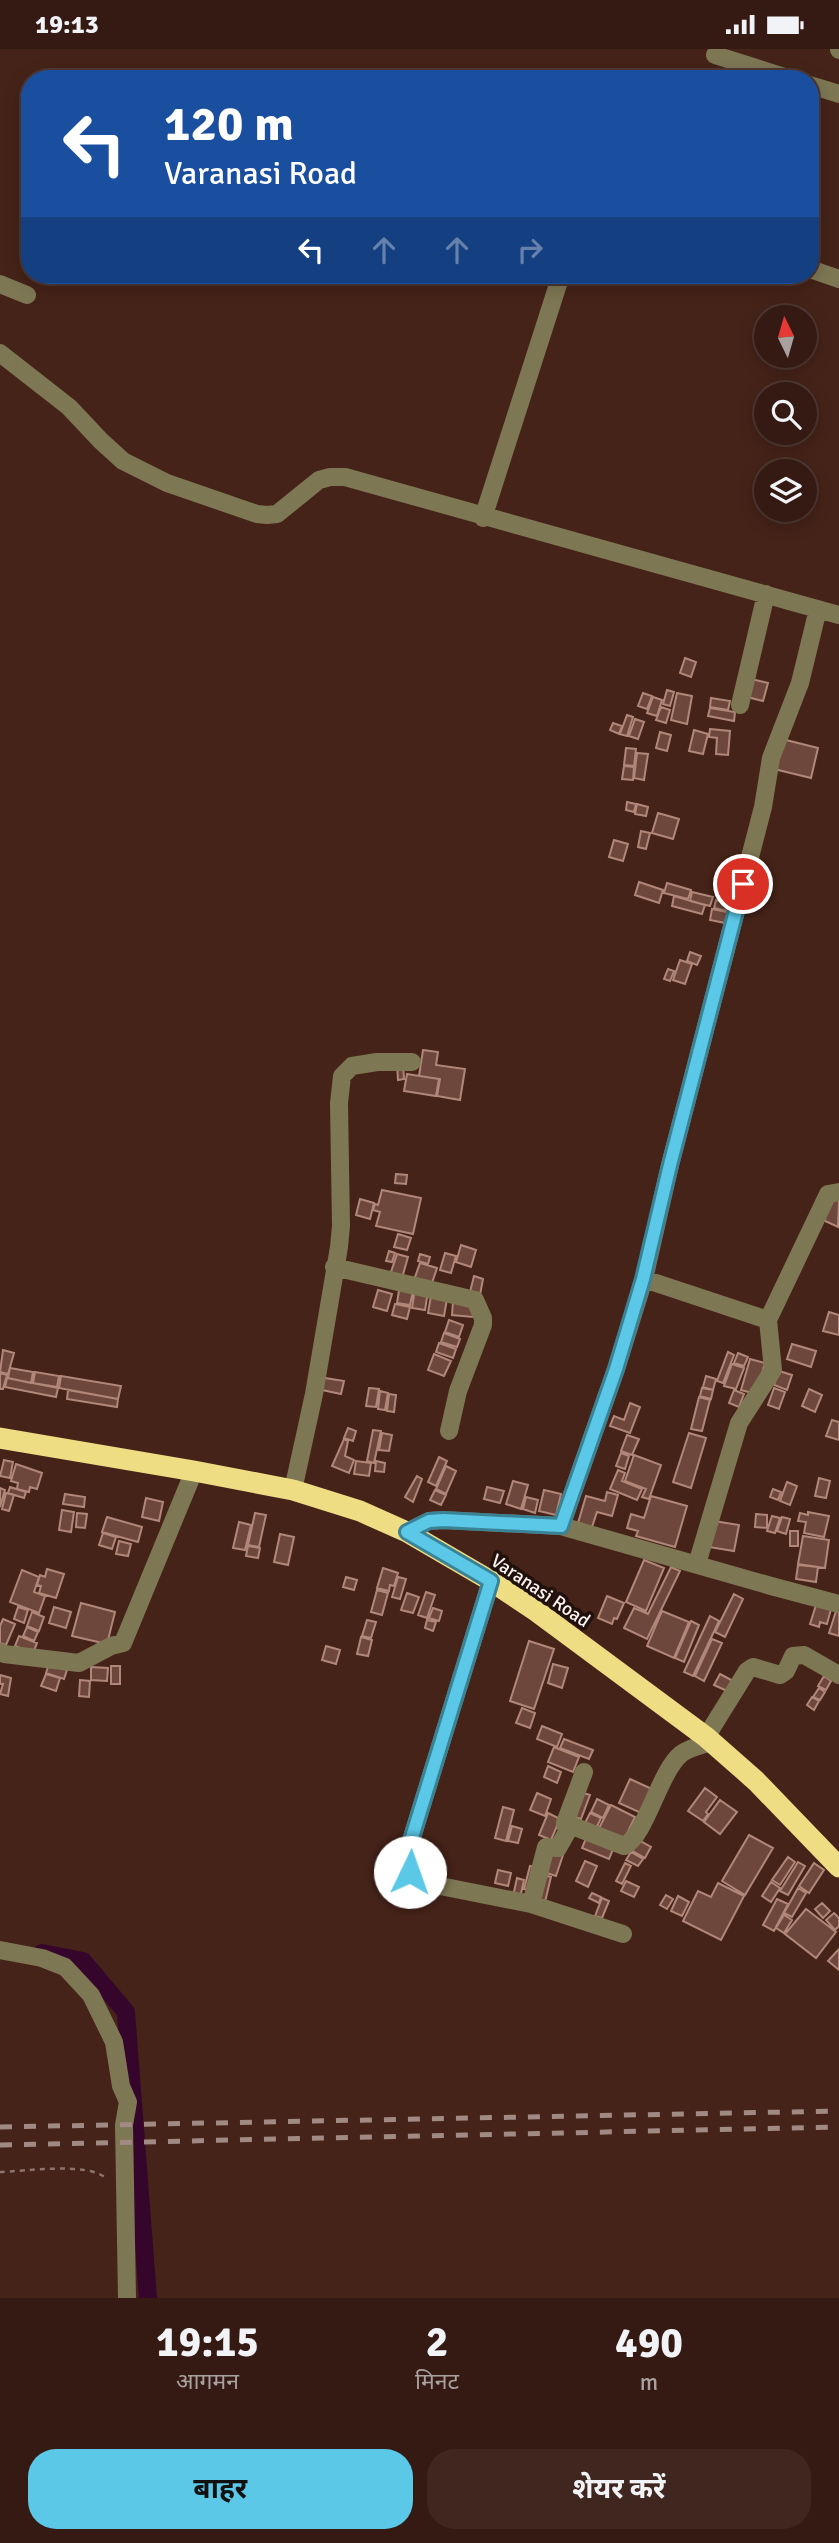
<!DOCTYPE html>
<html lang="hi">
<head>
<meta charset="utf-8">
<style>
  body { margin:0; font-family:Signika,"Noto Sans Devanagari",sans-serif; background:#3f2720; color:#f1f3f6; height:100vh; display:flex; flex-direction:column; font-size:26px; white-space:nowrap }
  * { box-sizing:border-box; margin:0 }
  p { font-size:23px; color:#a9a19f }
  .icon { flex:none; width:38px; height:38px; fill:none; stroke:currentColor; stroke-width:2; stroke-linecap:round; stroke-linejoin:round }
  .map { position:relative; height:2249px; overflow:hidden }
  .sheet { display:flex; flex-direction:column; background:#341a12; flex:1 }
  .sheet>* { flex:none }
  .top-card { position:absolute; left:21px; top:21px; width:798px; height:214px; border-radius:28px; box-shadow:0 4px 18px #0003,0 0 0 2px #4e3832; background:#1a4fa0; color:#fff; overflow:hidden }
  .needle { width:46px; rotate:355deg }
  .fabs { position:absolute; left:754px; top:256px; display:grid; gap:14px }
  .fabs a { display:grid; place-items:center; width:63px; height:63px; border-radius:50%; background:#341a12; box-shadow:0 4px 18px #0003,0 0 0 2px #4e3832; font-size:35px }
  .pin { position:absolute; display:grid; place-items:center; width:60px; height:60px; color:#fff; margin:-30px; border:4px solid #fff; border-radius:50%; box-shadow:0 2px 7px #0007 }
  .me { position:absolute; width:77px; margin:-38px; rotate:3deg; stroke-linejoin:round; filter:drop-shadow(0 0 5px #0008) }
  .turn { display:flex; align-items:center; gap:24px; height:147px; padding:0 28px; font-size:32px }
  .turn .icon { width:91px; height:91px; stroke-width:2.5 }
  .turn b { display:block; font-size:49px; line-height:60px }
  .lanes { display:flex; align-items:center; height:66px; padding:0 28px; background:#0003; justify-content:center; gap:35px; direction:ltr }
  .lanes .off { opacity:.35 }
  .eta { display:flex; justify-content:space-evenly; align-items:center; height:119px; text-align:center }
  .eta b { font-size:42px; font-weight:700; line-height:49px }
  .action { display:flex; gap:14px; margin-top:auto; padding:14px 28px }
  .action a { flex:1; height:80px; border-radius:28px; background:#5ac8e6; color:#111; font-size:28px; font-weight:700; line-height:80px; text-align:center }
  .action a+a { background:#3f2720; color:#f1f3f6 }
  .status { display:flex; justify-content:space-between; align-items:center; height:49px; padding:0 35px; background:#341a12; direction:ltr }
  .status svg { height:19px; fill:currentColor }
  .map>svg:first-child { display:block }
</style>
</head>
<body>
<div class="status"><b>19:13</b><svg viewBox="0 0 49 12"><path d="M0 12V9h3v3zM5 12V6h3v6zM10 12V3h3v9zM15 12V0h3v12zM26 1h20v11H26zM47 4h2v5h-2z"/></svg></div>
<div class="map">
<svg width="839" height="2249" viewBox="0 0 839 2249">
  <rect width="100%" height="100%" fill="#452318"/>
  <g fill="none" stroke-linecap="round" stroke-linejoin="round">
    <!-- canal -->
    <path stroke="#36052b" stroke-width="18" d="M42,1904L83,1912L126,1963L148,2249"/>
  </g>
  <!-- building -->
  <path fill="#6d473b" stroke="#b18779" stroke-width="2" d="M685,609L696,613L691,628L680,624Z
    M747,629L768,634L763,652L743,647Z
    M667,641L674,643L670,657L663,655Z
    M643,644L652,647L647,660L638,657Z
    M677,644L692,647L687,675L671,671Z
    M653,648L662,651L657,667L647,664Z
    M711,649L730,652L728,661L710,658Z
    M661,658L670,661L666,674L656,671Z
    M710,659L735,663L734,672L708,667Z
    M627,666L633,668L627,687L620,685Z
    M635,670L644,673L638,690L629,687Z
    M613,674L622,677L619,685L610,681Z
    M710,680L730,682L728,706L716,705L717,689L709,688Z
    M694,681L708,685L703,705L689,702Z
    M660,683L671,686L667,702L656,699Z
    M782,690L818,699L811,729L774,720Z
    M626,699L636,700L634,717L624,716Z
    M637,704L648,705L644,731L634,729Z
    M624,717L634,718L633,731L622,730Z
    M627,753L636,755L634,763L626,761Z
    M637,755L648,758L646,767L635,765Z
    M658,764L679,770L673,790L652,784Z
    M641,782L650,784L646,800L638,798Z
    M614,791L628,795L623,812L609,808Z
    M639,833L663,841L659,854L635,846Z
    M667,834L691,841L688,850L664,844Z
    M692,843L713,848L710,857L690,852Z
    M674,847L705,856L702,865L672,857Z
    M716,851L734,856L732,863L714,859Z
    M712,860L732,864L730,875L710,871Z
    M690,903L701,907L697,916L687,912Z
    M680,911L692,915L685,935L673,931Z
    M668,920L674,922L670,932L664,930Z
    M423,1001L438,1003L436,1016L465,1020L460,1051L437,1047L440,1030L419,1027Z
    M397,1015H403L404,1030L398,1031Z
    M407,1025L439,1030L436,1047L404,1042Z
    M396,1125L407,1126L406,1135L395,1134Z
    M382,1141L421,1149L413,1185L376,1177L380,1163L373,1161L375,1155L378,1156Z
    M835,1148L839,1150L838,1178L823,1171Z
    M360,1150L374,1154L370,1170L356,1166Z
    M398,1185L411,1189L407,1201L394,1198Z
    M461,1196L476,1201L471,1218L456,1213Z
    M389,1202L395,1204L392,1213L386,1212Z
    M445,1204L456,1207L451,1224L440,1221Z
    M397,1205L408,1208L402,1229L390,1226Z
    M420,1205L430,1208L428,1215L418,1212Z
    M420,1214L437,1219L431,1237L414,1231Z
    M474,1227L483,1230L480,1246L470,1243Z
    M400,1235L414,1238L410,1256L397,1254Z
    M415,1240L428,1242L425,1261L412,1259Z
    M378,1241L392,1245L387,1262L373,1258Z
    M431,1247L447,1250L444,1267L428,1264Z
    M453,1253L475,1255L473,1268L452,1266Z
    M395,1255L410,1258L407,1270L392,1266Z
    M829,1263L839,1266V1286L823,1282Z
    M449,1271L463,1276L459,1288L445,1283Z
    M444,1284L460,1290L457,1298L441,1293Z
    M439,1294L456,1300L453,1309L436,1303Z
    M792,1295L816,1302L811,1318L787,1310Z
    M3,1301L14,1304L8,1325L0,1323Z
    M728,1303L734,1306L723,1334L717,1332Z
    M738,1304L748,1308L744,1317L734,1314Z
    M434,1305L451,1312L444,1327L428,1321Z
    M750,1310L765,1314L756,1345L741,1341Z
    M732,1315L744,1319L736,1340L724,1337Z
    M10,1319L33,1323L31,1334L8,1329Z
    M779,1322L792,1326L787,1341L774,1336Z
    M35,1323L59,1327L57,1338L33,1334Z
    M0,1324L7,1326L3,1340H0Z
    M61,1327L121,1337L118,1350L59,1339Z
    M706,1327L716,1330L713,1341L703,1338Z
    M319,1328L344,1332L341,1345L317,1340Z
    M7,1329L58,1339L56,1348L5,1338Z
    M369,1339L379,1340L376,1358L366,1357Z
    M702,1339L713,1341L711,1350L700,1347Z
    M774,1339L785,1343L779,1360L768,1356Z
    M809,1340L822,1346L815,1363L802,1357Z
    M68,1341L118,1350L117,1358L67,1350Z
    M734,1341L744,1345L739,1358L729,1354Z
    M380,1342L388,1344L385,1361L378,1360Z
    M389,1345L396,1346L394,1363L387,1362Z
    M699,1348L710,1351L702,1382L691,1380Z
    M630,1354L640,1358L630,1384L610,1377L614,1367L624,1371Z
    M832,1371L839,1373V1391L826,1387Z
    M348,1379L356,1382L353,1392L344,1389Z
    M373,1381L381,1382L374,1414L367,1412Z
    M382,1384L392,1386L389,1402L379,1401Z
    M689,1384L706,1389L691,1439L673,1433Z
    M627,1386L639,1390L632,1406L621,1402Z
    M344,1390L348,1392L345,1407L354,1411L349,1424L332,1417Z
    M621,1404L629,1407L625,1420L616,1417Z
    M634,1406L661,1416L649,1450L642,1448L646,1440L625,1432Z
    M439,1408L447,1412L436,1437L428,1433Z
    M4,1411L13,1413L10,1429L0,1427Z
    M356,1412L371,1414L369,1427L354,1425Z
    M376,1412L385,1414L384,1423L375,1422Z
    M16,1415L42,1424L37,1440L30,1438L29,1443L17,1440L18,1434L11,1432Z
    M446,1417L456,1422L446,1445L436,1440Z
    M618,1421L625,1424L622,1432L642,1440L637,1451L610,1440Z
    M417,1427L422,1430L413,1453L405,1448Z
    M819,1429L830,1432L826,1449L815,1447Z
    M513,1432L528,1436L521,1460L506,1455Z
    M787,1433L797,1437L790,1456L780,1452Z
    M10,1438L26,1443L24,1449L8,1444Z
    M487,1438L504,1442L500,1454L484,1450Z
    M0,1439L5,1441L0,1458Z
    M773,1440L781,1443L778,1451L770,1448Z
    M435,1441L446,1446L441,1456L430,1451Z
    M544,1441L561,1445L556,1466L539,1462Z
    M607,1443L618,1446L612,1467L597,1463L592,1478L578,1474L586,1447L605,1452Z
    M6,1444L14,1446L9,1462L2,1460Z
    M65,1445L85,1448L84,1458L63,1455Z
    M651,1447L687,1457L675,1498L636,1487L638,1482L627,1479L631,1465L644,1469Z
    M526,1448L538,1451L535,1464L523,1460Z
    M146,1449L163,1453L159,1472L142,1468Z
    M62,1461L74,1463L71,1483L59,1481Z
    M808,1463L829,1467L824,1488L804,1484L806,1473L798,1472L800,1464L808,1466Z
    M77,1464L87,1465L85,1479L76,1478Z
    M255,1464L266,1466L259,1498L248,1496Z
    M756,1465L767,1466V1479L755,1478Z
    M772,1467L780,1469L775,1484L767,1482Z
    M107,1468L142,1478L138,1493L102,1483Z
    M782,1468L790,1470L786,1485L777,1482Z
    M714,1472L739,1476L734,1502L709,1498Z
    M239,1473L251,1476L245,1501L233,1499Z
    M790,1482H798V1497H790Z
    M103,1484L116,1488L112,1500L99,1496Z
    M280,1485L294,1488L288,1516L274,1513Z
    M803,1487L829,1491L825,1519L798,1515Z
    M119,1492L131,1495L128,1507L116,1505Z
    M248,1497L260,1499L258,1509L246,1507Z
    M644,1511L664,1519L646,1562L626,1553Z
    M798,1516L818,1518L816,1533L796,1530Z
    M671,1518L680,1522L647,1590L624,1579L634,1559L648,1565Z
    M383,1519L398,1524L394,1537L390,1536L389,1542L377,1539Z
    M47,1520L64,1525L56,1549L39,1544L41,1537L37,1536L40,1526L45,1528Z
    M22,1521L39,1528L34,1543L45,1547L39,1564L10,1553Z
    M346,1528L357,1531L354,1541L343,1538Z
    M398,1528L406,1530L400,1550L392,1548Z
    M377,1541L388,1544L382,1566L371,1563Z
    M426,1543L435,1546L427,1569L418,1566Z
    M407,1544L419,1548L413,1564L401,1561Z
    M734,1545L743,1550L725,1588L715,1583Z
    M607,1547L624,1554L617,1570L614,1569L612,1575L598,1569Z
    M81,1554L115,1563L107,1595L72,1587Z
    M816,1556L831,1560L827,1575L820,1573L819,1578L810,1575Z
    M18,1558L28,1561L24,1574L14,1570Z
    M54,1558L71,1563L66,1579L49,1574Z
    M433,1559L442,1562L439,1572L429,1569Z
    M837,1559H839V1587L829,1584Z
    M662,1562L689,1573L674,1609L647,1597Z
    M32,1563L44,1568L39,1582L27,1577Z
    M710,1567L719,1572L693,1627L684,1623Z
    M3,1570L15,1575L6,1596L0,1594V1577Z
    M367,1571L376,1573L371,1589L362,1587Z
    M427,1571L436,1573L433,1582L425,1579Z
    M691,1572L699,1576L684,1613L675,1609Z
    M27,1578L38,1583L34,1592L23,1587Z
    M19,1587L37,1594L33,1604L15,1597Z
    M361,1588L372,1591L368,1607L357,1605Z
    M712,1590L722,1594L704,1632L695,1627Z
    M529,1592L554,1600L534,1660L510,1652Z
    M326,1597L340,1601L336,1615L322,1611Z
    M49,1615L67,1621L64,1630L46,1624Z
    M553,1615L568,1619L562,1639L548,1634Z
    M111,1617H120V1635H111Z
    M91,1618L108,1619L107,1632L91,1631Z
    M46,1625L60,1629L56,1642L41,1637Z
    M720,1625L733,1632L727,1642L714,1636Z
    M0,1626L11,1629L8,1647L0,1645L3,1635H0Z
    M824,1627L831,1632L826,1641L818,1637Z
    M80,1631L90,1632L89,1648L79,1647Z
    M819,1639L825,1643L820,1651L813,1648Z
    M812,1648L819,1652L814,1661L807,1656Z
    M522,1659L535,1664L530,1679L516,1674Z
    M542,1677L562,1685L557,1698L537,1690Z
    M564,1690L593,1701L589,1710L560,1699Z
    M554,1698L579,1708L573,1723L548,1713Z
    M548,1717L561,1723L557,1734L544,1728Z
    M630,1730L652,1740L641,1764L619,1754Z
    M705,1739L717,1748L706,1763L708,1765L703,1772L688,1762Z
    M580,1743L590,1746L581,1770L571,1767Z
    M537,1744L551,1750L545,1767L530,1761Z
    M597,1750L609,1756L603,1769L591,1763Z
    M720,1751L737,1763L720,1785L704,1773Z
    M611,1756L635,1768L622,1795L597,1783Z
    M503,1758L514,1761L506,1792L495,1789Z
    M548,1764L560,1770L551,1791L539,1786Z
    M590,1764L601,1769L594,1784L583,1778Z
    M512,1777L522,1780L518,1794L508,1792Z
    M749,1786L773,1799L745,1846L722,1832Z
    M587,1787L614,1798L609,1810L582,1799Z
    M635,1789L651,1798L645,1809L629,1800Z
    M548,1801L563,1806L556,1827L541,1822Z
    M631,1803L643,1810L638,1817L626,1811Z
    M788,1808L795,1813L780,1836L772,1831Z
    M585,1812L597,1817L588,1838L576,1832Z
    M798,1813L805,1817L788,1846L780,1842Z
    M625,1814L631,1817L622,1835L616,1832Z
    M814,1814L824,1821L809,1844L799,1837Z
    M530,1817L539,1819L532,1842L524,1840Z
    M498,1821L511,1824L508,1837L495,1834Z
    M541,1825L551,1828L545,1853L534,1850Z
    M517,1829L524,1831L520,1849L513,1847Z
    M626,1832L639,1838L634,1848L621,1842Z
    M771,1833L780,1839L771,1853L762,1847Z
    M718,1834L744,1847L721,1891L683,1872L698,1842L711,1848Z
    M798,1839L806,1844L792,1868L784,1864Z
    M592,1844L601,1848L599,1854L589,1849Z
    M666,1846L673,1850L667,1860L660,1856Z
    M678,1847L689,1853L682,1867L671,1862Z
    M602,1849L609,1852L602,1869L595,1867Z
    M777,1850L788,1855L774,1882L763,1876Z
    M822,1854L830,1862L823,1869L815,1860Z
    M806,1860L836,1883L816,1909L785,1885Z
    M834,1864L839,1869V1877L835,1881L826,1871Z
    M784,1866L792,1871L784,1884L776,1879Z
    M839,1900V1921L828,1912Z"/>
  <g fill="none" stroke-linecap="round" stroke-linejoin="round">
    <!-- path -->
    <path stroke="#8c736b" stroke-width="2.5" stroke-dasharray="5 5" stroke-linecap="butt" d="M0,2123C26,2122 87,2113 106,2129"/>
    <!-- minor -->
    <path stroke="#7e7754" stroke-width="18" d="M839,0V1
      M715,6L791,30
      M810,36L839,45
      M810,220L839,230
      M0,235L27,246
      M0,304L69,358L101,392L123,412L167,434L257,465L267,466L277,465L319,431L330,428H345L839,566
      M483,469L561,226
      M740,656L766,545
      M334,1218L475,1251L483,1269V1276L458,1342L449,1382
      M644,1230L768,1271L828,1145L839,1143
      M293,1441L314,1345L339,1198L341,1177L339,1054L342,1027L352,1017L377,1013H412
      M561,1477L616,1320L644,1230L670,1116L763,758L771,709L800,634L818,560
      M407,1483L429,1472L443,1471L561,1477L771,1537L839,1555
      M697,1515L739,1374L773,1321L768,1271
      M491,1532L409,1798C406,1814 408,1822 420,1833L531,1855L623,1885
      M0,1603L4,1605L79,1614L111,1597L123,1594L194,1422
      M706,1688L747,1622L753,1618L780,1626L786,1622L793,1607L804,1606L839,1626
      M565,1774L624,1797C646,1787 659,1723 681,1705C688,1699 702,1696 711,1693
      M531,1855L546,1798L558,1799L567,1783L565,1774L584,1723
      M0,1901L42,1909L65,1918L91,1946L114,1993L121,2037L128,2053L124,2076L127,2249"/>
    <!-- highway -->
    <path stroke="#eedd83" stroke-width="21" d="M0,1389L194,1422L293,1441L360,1462L407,1483L491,1532L536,1562L706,1688L756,1732L839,1818"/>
    <!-- rail -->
    <path stroke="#a08a83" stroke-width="5" stroke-dasharray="12 12" stroke-linecap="butt" d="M0,2078L839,2062
      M0,2096L839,2078"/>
  </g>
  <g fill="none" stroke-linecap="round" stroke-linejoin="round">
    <defs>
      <path id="route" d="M410,1823L407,1810L409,1798L491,1532L407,1483L429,1472L443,1471L561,1477L616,1320L643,1230L670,1116L743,835"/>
    </defs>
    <!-- route casing -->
    <use href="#route" stroke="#3a8296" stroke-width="18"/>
    <!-- route -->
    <use href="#route" stroke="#5ac8e6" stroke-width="12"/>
  </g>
  <g text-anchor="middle" stroke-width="7" stroke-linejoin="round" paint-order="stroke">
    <!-- street labels -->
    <g font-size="19" fill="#fcf2ef" stroke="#21110c">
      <text transform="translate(541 1541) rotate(34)" y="7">Varanasi Road</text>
    </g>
  </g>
</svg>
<div class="fabs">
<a><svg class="needle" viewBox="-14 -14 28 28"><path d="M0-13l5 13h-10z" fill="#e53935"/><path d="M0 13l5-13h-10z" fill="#a9a19f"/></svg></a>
<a><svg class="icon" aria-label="search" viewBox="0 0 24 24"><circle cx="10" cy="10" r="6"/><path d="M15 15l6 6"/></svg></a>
<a><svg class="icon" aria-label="layers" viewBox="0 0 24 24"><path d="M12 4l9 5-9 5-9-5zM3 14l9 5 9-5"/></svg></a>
</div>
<div class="pin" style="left:743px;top:835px;background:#d93025"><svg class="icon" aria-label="arrive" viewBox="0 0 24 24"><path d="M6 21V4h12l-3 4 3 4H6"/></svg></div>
<svg class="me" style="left:410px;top:1823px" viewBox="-20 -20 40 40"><circle r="19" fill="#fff"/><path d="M0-13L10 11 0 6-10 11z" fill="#5ac8e6"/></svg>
<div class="top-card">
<div class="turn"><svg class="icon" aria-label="left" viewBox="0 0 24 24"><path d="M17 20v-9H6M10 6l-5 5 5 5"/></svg><div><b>120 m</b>Varanasi Road</div></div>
<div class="lanes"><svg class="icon" aria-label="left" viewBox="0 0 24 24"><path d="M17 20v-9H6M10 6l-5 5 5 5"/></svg><svg class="icon off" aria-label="ahead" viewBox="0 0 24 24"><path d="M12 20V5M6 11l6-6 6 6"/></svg><svg class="icon off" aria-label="ahead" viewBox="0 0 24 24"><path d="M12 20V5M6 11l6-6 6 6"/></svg><svg class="icon off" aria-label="right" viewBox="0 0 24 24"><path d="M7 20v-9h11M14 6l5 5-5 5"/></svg></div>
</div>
</div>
<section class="sheet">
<div class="eta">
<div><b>19:15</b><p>आगमन</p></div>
<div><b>2</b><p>मिनट</p></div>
<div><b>490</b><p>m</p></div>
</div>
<div class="action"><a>बाहर</a><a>शेयर करें</a></div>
</section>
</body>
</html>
